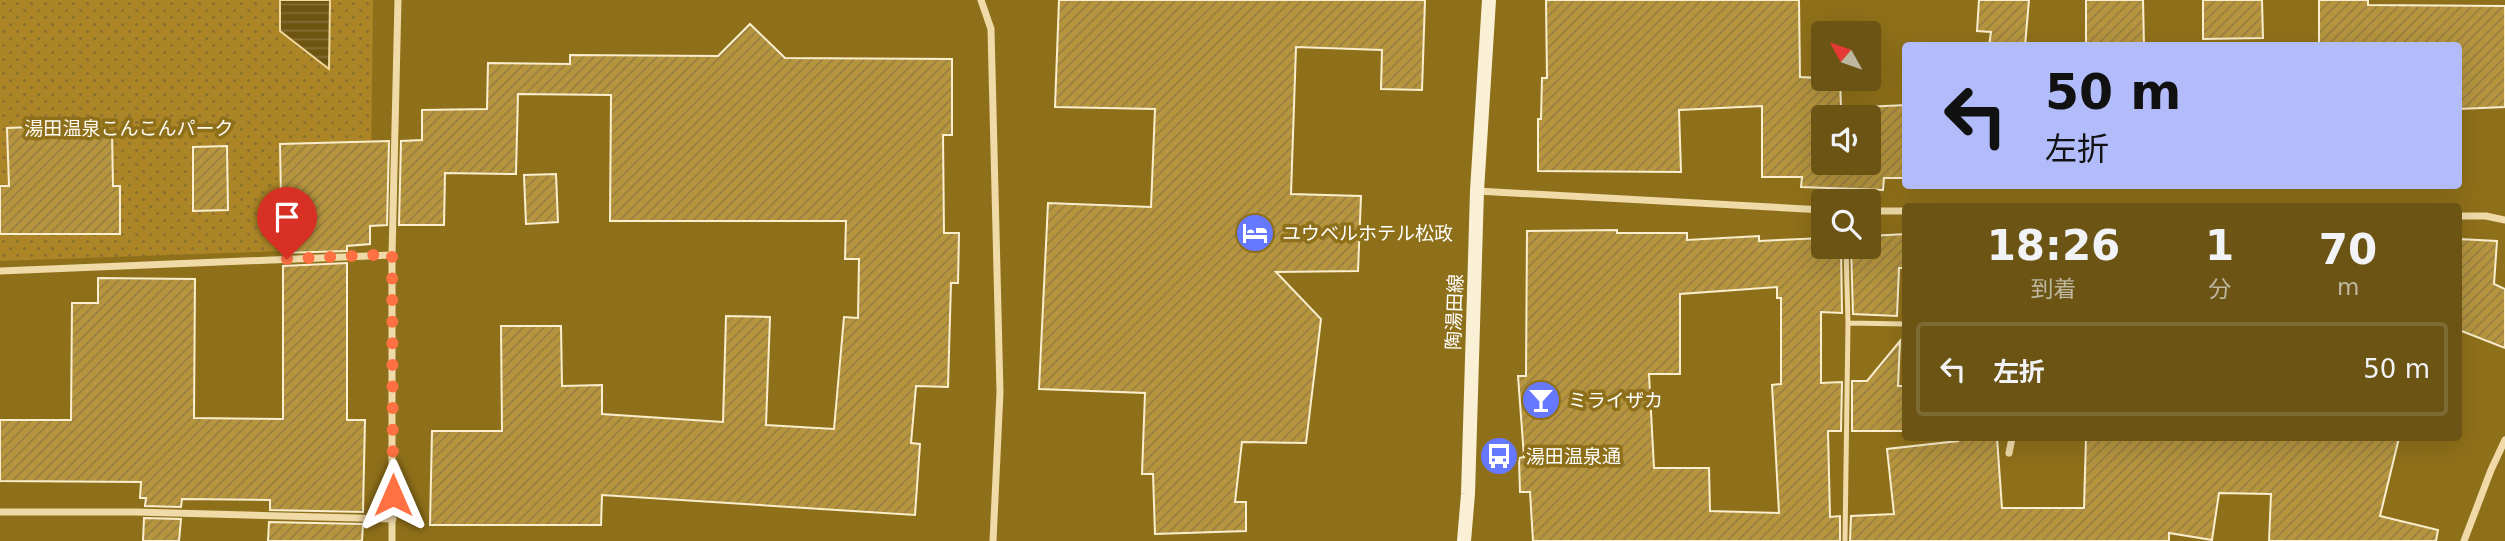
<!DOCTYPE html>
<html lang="ja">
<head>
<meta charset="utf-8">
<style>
  body { margin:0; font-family:"DejaVu Sans","Noto Sans JP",sans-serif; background:#705a1d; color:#f1f3f6; height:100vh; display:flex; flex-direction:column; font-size:26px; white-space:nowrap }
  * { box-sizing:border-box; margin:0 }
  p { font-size:23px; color:#beb7a0 }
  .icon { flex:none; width:38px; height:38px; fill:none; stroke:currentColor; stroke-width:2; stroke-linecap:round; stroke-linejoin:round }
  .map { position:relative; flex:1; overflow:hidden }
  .details { position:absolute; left:1902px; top:203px; width:560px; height:238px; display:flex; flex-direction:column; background:#6b5414; border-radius:7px; box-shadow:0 7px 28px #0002 }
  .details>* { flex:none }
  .hud { position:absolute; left:1902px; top:42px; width:560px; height:147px; border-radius:7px; box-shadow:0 7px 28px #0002; background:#b2bcfa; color:#111; overflow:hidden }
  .needle { width:46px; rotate:310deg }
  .fabs { position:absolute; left:1811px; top:21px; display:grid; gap:14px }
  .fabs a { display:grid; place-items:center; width:70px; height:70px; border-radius:7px; background:#6b5414; box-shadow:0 7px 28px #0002; font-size:35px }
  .pin { position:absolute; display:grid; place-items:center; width:60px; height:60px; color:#fff; margin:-72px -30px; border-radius:50% 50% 50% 0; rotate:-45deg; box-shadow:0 0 7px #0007 }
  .pin .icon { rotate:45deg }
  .me { position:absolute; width:77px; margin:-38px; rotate:0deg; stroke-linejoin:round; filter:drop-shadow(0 0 5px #0008) }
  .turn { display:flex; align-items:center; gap:24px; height:147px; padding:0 28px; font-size:32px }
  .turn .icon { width:91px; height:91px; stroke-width:2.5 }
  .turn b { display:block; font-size:49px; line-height:60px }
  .eta { display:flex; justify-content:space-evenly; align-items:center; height:119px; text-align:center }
  .eta b { font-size:42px; font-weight:800; line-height:49px }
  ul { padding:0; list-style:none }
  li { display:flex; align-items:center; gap:21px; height:94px; margin:0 14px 10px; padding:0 14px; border:4px solid #7e6a34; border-radius:7px }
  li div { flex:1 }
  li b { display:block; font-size:26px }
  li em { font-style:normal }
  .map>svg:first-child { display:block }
</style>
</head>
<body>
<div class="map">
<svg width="2505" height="541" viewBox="0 0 2505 541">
  <defs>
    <pattern id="park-dots" width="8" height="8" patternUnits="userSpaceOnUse" patternTransform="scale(1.75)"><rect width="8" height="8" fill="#ab8526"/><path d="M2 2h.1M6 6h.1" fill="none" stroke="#8a7133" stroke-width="1.8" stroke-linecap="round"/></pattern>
    <pattern id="water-rules" width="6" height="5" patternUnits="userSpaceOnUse" patternTransform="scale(1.75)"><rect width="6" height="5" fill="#6d5511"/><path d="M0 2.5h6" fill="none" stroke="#836e35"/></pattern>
    <pattern id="building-hatch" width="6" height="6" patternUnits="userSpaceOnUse" patternTransform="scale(1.75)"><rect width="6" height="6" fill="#b6953e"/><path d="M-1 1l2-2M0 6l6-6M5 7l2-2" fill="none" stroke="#967f42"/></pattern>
  </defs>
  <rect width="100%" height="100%" fill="#8f701a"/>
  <!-- park -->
  <path fill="url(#park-dots)" d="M0,0H373L370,244L282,251L0,261Z"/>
  <!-- water -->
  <path fill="url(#water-rules)" stroke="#f1d79b" stroke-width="2" d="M280,0H330L329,69L280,31Z"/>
  <!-- building -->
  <path fill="url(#building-hatch)" stroke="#faeece" stroke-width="2" fill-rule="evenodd" d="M1059,0H1425L1422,90L1381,89L1382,50L1296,47L1291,194L1361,196L1358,271L1276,272L1321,319L1306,443L1242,442L1235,502H1246V531L1155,534L1153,474H1142L1145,393L1039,389L1048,203L1151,207L1155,109L1055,107Z
    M1546,0H1799L1800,77L1840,79L1841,108L1906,105V178H1884L1883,190L1801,187L1802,177H1762V106L1679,110L1681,172L1538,171V119H1541L1542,78H1547ZM1824,117H1869V163H1824Z
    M1979,0H2029L2025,46H1989L1991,32L1977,31Z
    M2086,0H2143L2144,46H2086Z
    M2203,0H2262L2263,38L2203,39Z
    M2319,0H2368V5L2505,6V107L2459,109V46H2319Z
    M750,24L785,58L952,59V135H943L944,233H959L958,283H951L948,387L916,386L911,443L920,444L915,515L602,495L601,525H430L432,431H502L501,326H561L562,386L602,385V414L723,422L726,316L770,317L766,425L834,429L844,317L858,318L859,259H845L846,221H610L611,95L518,94L516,174L445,173L444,225H399L401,141L422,140V110L487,109L488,63L570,64V55L718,56Z
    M55,126V135L112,133L113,186H120V234H0V186H9L7,128Z
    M389,141L387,225L370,226V244L347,246V251L282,253L280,144Z
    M227,146L228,210L193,211V147Z
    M556,174L558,222L526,224L524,175Z
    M1617,230V233H1687V240L1759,236V241L1824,238V247H1841L1842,313L1821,312V383L1842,382L1841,431H1828L1830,517L1840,516V541H1533L1530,492H1520L1519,458L1524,457L1518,376H1526L1527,231ZM1777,287V298H1781V384L1772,385L1779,513L1710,511L1709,468H1654L1649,374H1680V294Z
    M1906,234V268H1899L1897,316L1853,314L1851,247H1869V236Z
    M2459,239L2497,241L2494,284L2505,289V348L2459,330Z
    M347,263V420H365L363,512L270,510V500L182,499L181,507L145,506L146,498H140L141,482L0,481V420H71L72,303H98V278L195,279L194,418L283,419V266Z
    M1900,341L1898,386H1903V431H1852V381H1867Z
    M1958,438H1997L2002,508H2084L2086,438H2399L2380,516L2438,530L2436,541H2269L2271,494L2219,493L2212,540L2169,533V541H1850L1851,516L1894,514L1887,449L1958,441Z
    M144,518L181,519L179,541H143Z
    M269,522L363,524L362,541H268Z"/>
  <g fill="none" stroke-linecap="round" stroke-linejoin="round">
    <!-- lane -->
    <path stroke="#efdaa8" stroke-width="5" d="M1848,323L1906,324
      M1845,541L1848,323L1846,247"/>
    <!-- street -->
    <path stroke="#efdaa8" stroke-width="7" d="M981,0L991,29L1000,392L993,541
      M1477,191L1824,210
      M1869,211H1906
      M2459,216H2486L2505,220
      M0,271L392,255
      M2009,453L2012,438
      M0,512H136L393,519
      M392,541V255L398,0
      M2464,541L2491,470L2505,440"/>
    <!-- secondary -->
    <path stroke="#faf0d5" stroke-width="14" d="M1464,541L1468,494L1477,191L1489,0"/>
  </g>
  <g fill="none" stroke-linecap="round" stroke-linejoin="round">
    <!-- route -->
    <path stroke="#ff7043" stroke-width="12" stroke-dasharray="0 21.6" d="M287,259L392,254L393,495"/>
  </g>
  <!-- icons -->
  <defs>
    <symbol id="hotel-disc" viewBox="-11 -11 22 22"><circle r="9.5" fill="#6578ff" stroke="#8f701a"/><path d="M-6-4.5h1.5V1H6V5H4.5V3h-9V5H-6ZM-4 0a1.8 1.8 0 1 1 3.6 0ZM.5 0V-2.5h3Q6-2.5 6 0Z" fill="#fff"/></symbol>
    <symbol id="bar-disc" viewBox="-11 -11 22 22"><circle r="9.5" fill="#6578ff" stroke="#8f701a"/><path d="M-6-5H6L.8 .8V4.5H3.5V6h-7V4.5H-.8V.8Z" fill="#fff"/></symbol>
    <symbol id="bus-disc" viewBox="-11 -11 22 22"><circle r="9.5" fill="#6578ff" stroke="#8f701a"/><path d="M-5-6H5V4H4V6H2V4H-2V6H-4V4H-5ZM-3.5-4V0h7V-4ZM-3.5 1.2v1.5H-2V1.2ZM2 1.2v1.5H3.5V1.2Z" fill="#fff"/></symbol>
  </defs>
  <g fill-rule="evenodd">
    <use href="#hotel-disc" x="1233" y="211" width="44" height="44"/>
    <use href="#bar-disc" x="1519" y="378" width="44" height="44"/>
    <use href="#bus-disc" x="1477" y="434" width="44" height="44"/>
  </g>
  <g text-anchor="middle" stroke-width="7" stroke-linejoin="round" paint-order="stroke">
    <!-- park labels -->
    <g font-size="19" fill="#fefbf3" stroke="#8f701a">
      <text x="129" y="135">湯田温泉こんこんパーク</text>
    </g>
    <!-- poi labels -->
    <g font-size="19" fill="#fff" stroke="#8f701a" text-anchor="start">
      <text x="1282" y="240">ユウベルホテル松政</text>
      <text x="1568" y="407">ミライザカ</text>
      <text x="1526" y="463">湯田温泉通</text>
    </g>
    <!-- street labels -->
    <g font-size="19" fill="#fff" stroke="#8f701a">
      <text transform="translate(1454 312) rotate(-88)" y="7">陶湯田線</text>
    </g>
  </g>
</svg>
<div class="fabs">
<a><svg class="needle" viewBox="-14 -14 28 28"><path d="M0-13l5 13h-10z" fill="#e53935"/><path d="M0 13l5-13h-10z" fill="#beb7a0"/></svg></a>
<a><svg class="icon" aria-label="sound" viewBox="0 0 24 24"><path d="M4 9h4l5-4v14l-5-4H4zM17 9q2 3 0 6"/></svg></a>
<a><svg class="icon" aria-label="search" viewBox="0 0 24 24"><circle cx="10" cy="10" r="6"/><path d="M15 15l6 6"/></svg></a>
</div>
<div class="pin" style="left:287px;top:259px;background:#d93025"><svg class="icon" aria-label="arrive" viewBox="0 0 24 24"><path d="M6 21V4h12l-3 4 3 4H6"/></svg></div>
<svg class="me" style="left:393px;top:495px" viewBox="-20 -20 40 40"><path d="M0-17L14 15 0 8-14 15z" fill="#ff7043" stroke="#fff" stroke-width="4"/></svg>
<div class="hud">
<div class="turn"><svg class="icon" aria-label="left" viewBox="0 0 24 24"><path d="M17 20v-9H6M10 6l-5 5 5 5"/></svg><div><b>50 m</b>左折</div></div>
</div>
<section class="details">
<div class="eta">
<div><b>18:26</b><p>到着</p></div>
<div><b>1</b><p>分</p></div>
<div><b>70</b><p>m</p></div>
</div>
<ul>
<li><svg class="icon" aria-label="left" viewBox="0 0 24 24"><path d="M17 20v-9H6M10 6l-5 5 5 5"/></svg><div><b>左折</b></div><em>50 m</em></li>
</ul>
</section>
</div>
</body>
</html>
